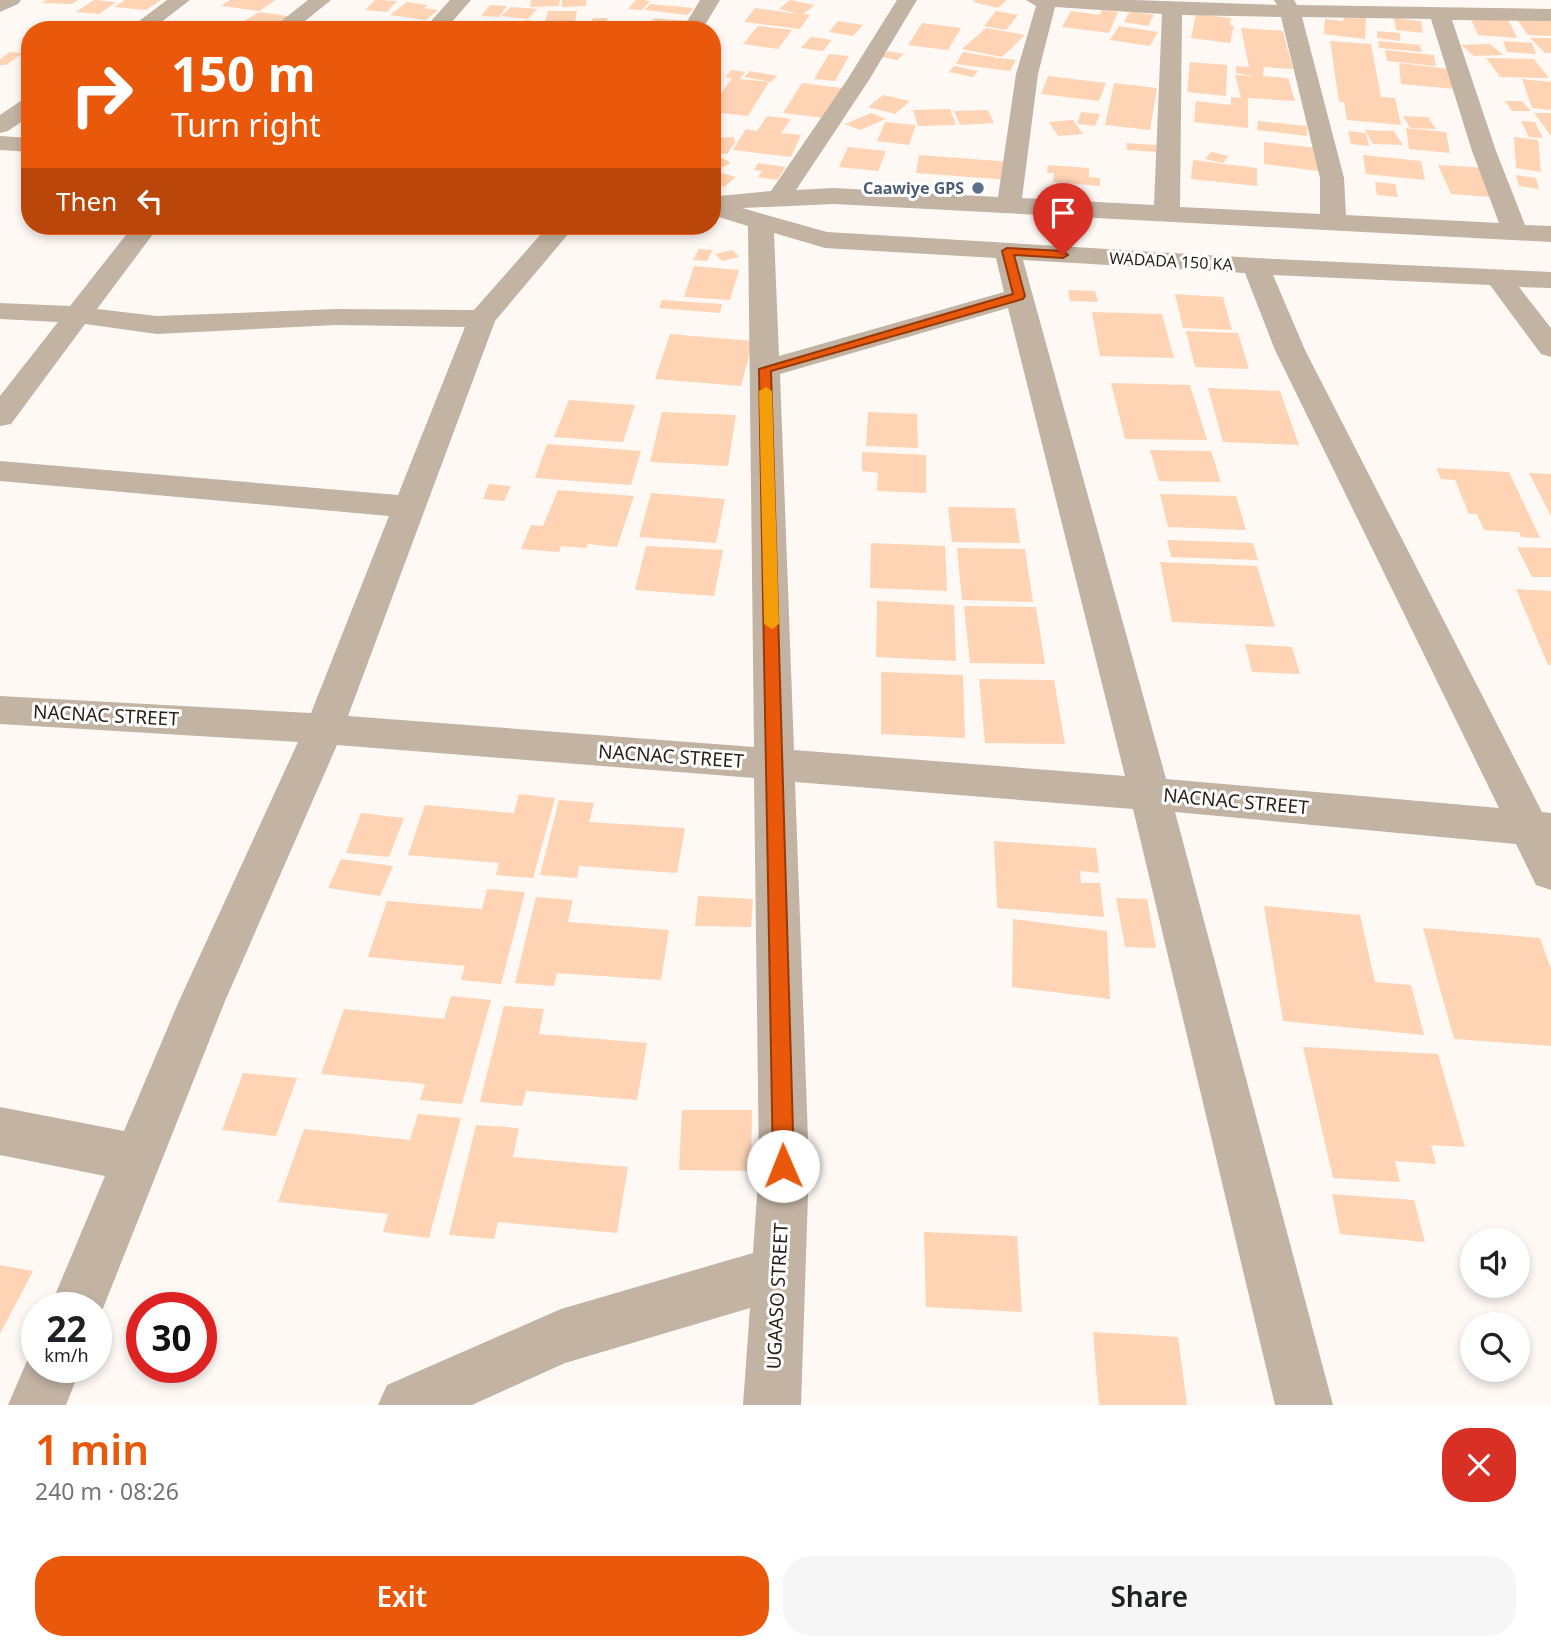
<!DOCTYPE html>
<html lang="en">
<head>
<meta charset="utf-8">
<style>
  body { margin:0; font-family:"Noto Sans",sans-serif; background:#f6f6f6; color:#202124; height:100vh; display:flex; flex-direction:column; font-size:26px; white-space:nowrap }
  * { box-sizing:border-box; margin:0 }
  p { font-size:23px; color:#757577 }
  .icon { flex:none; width:38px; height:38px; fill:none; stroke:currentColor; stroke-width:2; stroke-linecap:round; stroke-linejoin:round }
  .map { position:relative; height:1405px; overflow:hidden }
  .sheet { display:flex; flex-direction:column; background:#fff; flex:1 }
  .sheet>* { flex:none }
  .hud { position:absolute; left:21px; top:21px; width:700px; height:214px; border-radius:28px; box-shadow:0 4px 10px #0003; background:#ea580c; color:#fff; overflow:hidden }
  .controls { position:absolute; left:1460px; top:1228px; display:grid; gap:14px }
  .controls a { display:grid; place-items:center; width:70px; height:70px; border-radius:50%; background:#fff; box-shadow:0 4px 10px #0003; font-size:35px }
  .speed { position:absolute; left:21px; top:1292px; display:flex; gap:14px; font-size:35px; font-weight:700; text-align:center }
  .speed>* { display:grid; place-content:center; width:91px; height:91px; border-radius:50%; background:#fff; box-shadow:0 4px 10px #0003; line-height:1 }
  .speed small { font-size:18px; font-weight:400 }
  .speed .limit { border:10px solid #d22; background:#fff; color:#111 }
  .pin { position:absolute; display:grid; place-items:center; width:60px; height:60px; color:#fff; margin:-72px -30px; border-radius:50% 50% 50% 0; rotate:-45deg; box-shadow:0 0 7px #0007 }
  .pin .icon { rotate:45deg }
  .me { position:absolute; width:77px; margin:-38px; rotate:359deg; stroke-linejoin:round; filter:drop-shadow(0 0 5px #0008) }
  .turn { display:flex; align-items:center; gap:24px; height:147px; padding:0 35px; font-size:32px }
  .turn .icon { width:91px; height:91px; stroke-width:2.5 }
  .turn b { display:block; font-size:49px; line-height:60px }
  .then { display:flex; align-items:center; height:66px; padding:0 35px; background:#0003; gap:14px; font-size:26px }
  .round { display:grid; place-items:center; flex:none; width:74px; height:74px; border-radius:28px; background:#f6f6f6 }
  .overview { display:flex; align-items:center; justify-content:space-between; height:119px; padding:0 35px }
  h1 { font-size:42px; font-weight:600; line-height:52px; color:#ea580c }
  .action { display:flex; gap:14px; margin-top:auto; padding:14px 35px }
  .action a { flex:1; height:80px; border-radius:28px; background:#ea580c; color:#fff; font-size:28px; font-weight:600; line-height:80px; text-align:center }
  .action a+a { background:#f6f6f6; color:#202124 }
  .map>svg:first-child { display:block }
</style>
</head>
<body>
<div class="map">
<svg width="1551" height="1405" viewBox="0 0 1551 1405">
  <rect width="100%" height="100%" fill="#fef9f5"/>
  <!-- building -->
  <path fill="#fed4b5" d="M46,0H78L72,4L42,3Z
    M94,0L116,2L99,14L76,12Z
    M125,0H161L146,10L114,7Z
    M230,0H276L259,11L221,6Z
    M375,0H380L397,1L387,12L365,10Z
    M531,0H560L559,6L530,7Z
    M562,0H586V6L562,7Z
    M636,0H643L650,1L642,10L628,9Z
    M790,0L815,5L803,14L810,15L800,29L744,22L755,8L799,14L779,9Z
    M975,0H1007L998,8L973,2Z
    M407,2L428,5L424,8L438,10L426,20L390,15Z
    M650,4L693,8L688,15L645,10Z
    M490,5L507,6L499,17L481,16Z
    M511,7L537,9L528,19L501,16Z
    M1102,10L1118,12L1109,33L1062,27L1071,11L1100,15Z
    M548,11H577L575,21H545Z
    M996,11L1018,15L1006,30L984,26Z
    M1130,11L1154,15L1148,26L1124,22Z
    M259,12L295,17L279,27L243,22Z
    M1196,14L1231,18L1230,25L1234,26L1230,43L1191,38Z
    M1344,15L1366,17L1365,39L1324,34L1325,19L1343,21Z
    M1470,17L1508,19L1517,38L1478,35Z
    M1515,17L1551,18V36L1528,35Z
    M593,18H608L604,27L589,26Z
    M654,18L688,21L681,30H645Z
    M1394,18L1421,21L1423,33L1396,30Z
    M525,20L546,22L541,27L550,30H515Z
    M838,21L863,25L853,36L829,32Z
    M922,23L961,28L948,50L908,45Z
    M232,24L263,27L260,30H224Z
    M758,26L792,30L778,49L743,44Z
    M1119,26L1158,32L1150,46L1110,40Z
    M986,28L1025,35L1002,57L962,49Z
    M1241,28L1283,31L1293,69L1264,67L1263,76L1288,78L1295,101L1248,98V128L1194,122L1196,101L1231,105V97L1241,98L1235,75L1254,76L1236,73V66L1249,67Z
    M1377,31L1400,33V41L1377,38Z
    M811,37L832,40L823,51L801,48Z
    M1530,38H1551V53H1545Z
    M1330,41L1371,44L1381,97L1395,98L1401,125L1347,120L1344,102H1339Z
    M1378,41L1420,45L1422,52L1379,48Z
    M1503,41L1532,43L1536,54L1507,52Z
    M1490,44L1503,55L1474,56L1461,45Z
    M1385,50L1434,55L1436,66L1387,61Z
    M888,51L904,54L897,60L881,57Z
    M10,52L23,53L6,65H0V59Z
    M963,52L999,58L1016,60L1010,71L956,64Z
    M829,54L849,56L835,81L814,79Z
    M1486,58L1534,59L1549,78L1500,77Z
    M1190,62L1227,65L1226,96L1187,92Z
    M1399,63L1450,69L1454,89L1401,84Z
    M954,66L978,71L973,77L949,72Z
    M731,70L745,72L740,79L769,82L748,116L712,112V107L732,78L726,77Z
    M750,71L777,76L771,82L744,77Z
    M1048,76L1106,83L1099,101L1041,94Z
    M1522,79L1551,82V110L1532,108Z
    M802,83L842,88L824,118L783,113Z
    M1114,83L1157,88L1150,130L1105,125Z
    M883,95L910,101L895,114L868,107Z
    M1505,101H1522L1531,111H1512Z
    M950,109L956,125L918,126L913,110Z
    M988,110L994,123L960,125L954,111Z
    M1081,112L1100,114L1095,126L1077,124Z
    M871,113L886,119L860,130L845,124Z
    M1534,113H1551V136Z
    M767,116L791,119L781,133L801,135L791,157L733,150L746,129L757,131Z
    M1403,116L1428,117L1436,129L1410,128Z
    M1073,120L1083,134L1058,136L1049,122Z
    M1258,121L1307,126V136L1257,130Z
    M1521,121L1535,122L1543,138L1529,137Z
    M885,122L916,125L909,145L877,141Z
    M1406,128L1446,132L1450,153L1409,149Z
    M1365,130L1394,131L1403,145L1373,144Z
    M1348,131L1366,133L1369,146L1351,144Z
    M734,137L735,143L727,154L712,153L714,138Z
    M1514,137L1538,140L1541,172L1516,168Z
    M1264,142L1318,148L1319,171L1264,164Z
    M1126,143L1156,145L1157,152L1127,150Z
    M848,147L886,151L878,171L839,167Z
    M1211,152L1229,156L1223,163L1205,159Z
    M919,155L1011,162L1010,180L916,173Z
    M1363,155L1421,161L1425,180L1366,174Z
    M722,158L731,163L718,169L712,167V163Z
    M1193,160L1257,168V186L1191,179Z
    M758,163L786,167L777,180L758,177L762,171L754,170Z
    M1048,165L1089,168V177L1100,178V186L1053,182L1054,173H1047Z
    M1438,165L1488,168L1503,198L1451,194Z
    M718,172L736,177L724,187L712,183V176Z
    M1516,175L1536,178L1539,189L1519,186Z
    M1375,182L1395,184L1398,197L1377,195Z
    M699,249L713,250L707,261L693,260Z
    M733,250L739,257L722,261L715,254Z
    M694,266L739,270L730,300L684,297Z
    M1068,290L1095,291L1098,302L1070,301Z
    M1175,294L1223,297L1232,330L1183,328Z
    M662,300L722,304L720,313L659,308Z
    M1092,312L1162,314L1174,358L1100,356Z
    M1186,331L1238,333L1249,369L1195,367Z
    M670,334L753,341L741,386L655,379Z
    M1111,383L1190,385L1207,440L1125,439Z
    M1208,388L1280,391L1299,445L1223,442Z
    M569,400L635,405L623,442L554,437Z
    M662,412L736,415L728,466L650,462Z
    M868,412L917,414L918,448L866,446Z
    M547,444L641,451L631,485L535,478Z
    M1150,450L1211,451L1221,482L1159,481Z
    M862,452L926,455V493L877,491L878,473L862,471Z
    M1436,468L1509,472L1540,538L1521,537L1519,532L1484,530L1477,514H1469L1455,480L1441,479Z
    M1529,473L1551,474V516Z
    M489,484L511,486L504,501L483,499Z
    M558,490L634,496L617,547L588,544L586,548L561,546L559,552L521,549L531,525L543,526Z
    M651,493L725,499L716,543L639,537Z
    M1160,494L1236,496L1246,530L1168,527Z
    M948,507L1015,508L1020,543L952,542Z
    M1167,540L1253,543L1258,560L1171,557Z
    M871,543L945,546L947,591L870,588Z
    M646,546L723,550L714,596L635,590Z
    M1517,547L1551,548V577H1532Z
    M957,548L1025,549L1033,602L962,600Z
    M1160,562L1257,566L1275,627L1172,622Z
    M1516,589L1551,591V665H1548Z
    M877,601L954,605L956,661L876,657Z
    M964,606L1036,607L1045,664L970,663Z
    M1245,644L1292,647L1300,674L1252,672Z
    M881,672L963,675L965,738L881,734Z
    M979,679L1054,680L1065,744L985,743Z
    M519,794L555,798L533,878L496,875L499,863L408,855L425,805L514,813Z
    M559,800L594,803L589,822L685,828L677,873L579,866L577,878L540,875Z
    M361,813L404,818L389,857L346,853Z
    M994,841L1096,848L1099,873L1080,871L1081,883H1100L1104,917L997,908Z
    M341,859L393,866L380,896L328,888Z
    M487,889L525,892L501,984L461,980L465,966L368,957L387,901L482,909Z
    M698,896L753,899L751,927L695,926Z
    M536,897L573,900L568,922L669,930L661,980L557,973L554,986L515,983Z
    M1116,898L1147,899L1156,948L1125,947Z
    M1264,906L1360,915L1375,982L1411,985L1424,1035L1283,1021Z
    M1013,919L1107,931L1110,999L1012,987Z
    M1423,928L1540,938L1551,969V1046L1454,1039Z
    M451,996L491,1000L462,1104L420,1100L425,1084L321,1074L344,1009L444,1019Z
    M504,1006L544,1009L539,1034L647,1043L637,1100L526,1091L522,1106L480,1102Z
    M1303,1047L1438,1054L1465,1147L1431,1145L1436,1164L1395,1161L1400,1182L1333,1178Z
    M243,1073L297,1078L276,1136L222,1130Z
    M682,1110H752L751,1171L679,1170Z
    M418,1114L461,1118L429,1238L383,1232L388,1214L278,1202L304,1129L410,1140Z
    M476,1125L519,1128L513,1157L628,1167L617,1233L498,1222L494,1239L449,1235Z
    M1332,1194L1414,1200L1425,1242L1340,1234Z
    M924,1232L1017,1236L1022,1312L926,1307Z
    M0,1265L33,1271L0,1334Z
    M1093,1332L1178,1337L1187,1405H1099Z"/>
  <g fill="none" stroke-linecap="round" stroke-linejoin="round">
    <!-- minor -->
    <path fill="#c2b3a3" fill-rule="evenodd" d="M0,0H21L18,4L0,12Z
      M167,0H190L151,30H127Z
      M308,0H331L294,30H270Z
      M450,0H471L445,30H423Z
      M700,0H720L702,30H682Z
      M897,0H917L869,80L796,190L834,188L998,197L1016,74L1036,6L1026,0H1134L1277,5L1274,0H1294L1297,5L1551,9V21L1452,20L1496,151L1525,225L1551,226V242L834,204L742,208L827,232L1256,258L1551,272V288L1519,287L1551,328V357L1541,354L1490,285L1273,275L1305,350L1542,812L1551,813V890L1536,885L1516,844L1175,812L1333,1405H1275L1133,809L795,782L809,1166L801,1405H743L750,1308L565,1363L472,1405H378L387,1385L561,1309L753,1253L759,1166L754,778L337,745L225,1001L96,1326V1307H50L105,1176L0,1155V1107L124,1131L179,1001L298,742L0,724V696L311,713L389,516L0,481V461L398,495L465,327L336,325L157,334L85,324L11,424L0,426V396L58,322L0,319V303L70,306L133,226H159L97,309L157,316L336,309L474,310L548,226H575L495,321L348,716L754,747L748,226L712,215V199L716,200L719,196L771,191L847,80ZM1055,7L1162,14L1154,205L1022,198L1038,74ZM1182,15L1281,17L1320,178V214L1180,207ZM1302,17L1431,19L1472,151L1499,223L1346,215L1344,178ZM774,233L825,248L996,258L1004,292L779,356ZM1023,260L1245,273L1275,350L1499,808L1166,779ZM1008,308L1125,776L794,750L780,374Z
      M30,98V116L8,131L0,133V115L22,100Z
      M0,136L30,138V152L0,150Z
      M37,1346V1367H81L66,1405H8L33,1347Z"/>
  </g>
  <!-- route -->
  <path fill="#ea580c" stroke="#983908" stroke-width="2" d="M1007,248L1063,251L1068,255L1063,258L1014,255L1025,296L1023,299L771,371L794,1166L791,1173L783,1177L776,1173L773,1166L759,369L1013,294L1002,251Z"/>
  <!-- slow -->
  <path fill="#f59e0b" d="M766,387L772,391L779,624L772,629L764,624L759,391Z"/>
  <!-- markers -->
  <circle fill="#5c6f8a" stroke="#fff" stroke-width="2.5" cx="978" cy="188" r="7"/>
  <g text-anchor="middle" stroke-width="6" stroke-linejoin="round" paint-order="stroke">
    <!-- far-service labels -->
    <g font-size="16" font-weight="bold" fill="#4e5e75" stroke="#fff" text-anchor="end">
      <text x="964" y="194">Caawiye GPS</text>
    </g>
    <!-- far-street labels -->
    <g font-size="16" fill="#271f18" stroke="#fff">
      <text transform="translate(1171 261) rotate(3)" y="6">WADADA 150 KA</text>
    </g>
    <!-- street labels -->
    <g font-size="19" fill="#271f18" stroke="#fff">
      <text transform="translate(106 715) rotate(3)" y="7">NACNAC STREET</text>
      <text transform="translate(671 756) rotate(4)" y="7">NACNAC STREET</text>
      <text transform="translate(1236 801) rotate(5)" y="7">NACNAC STREET</text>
      <text transform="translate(777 1296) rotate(-87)" y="7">UGAASO STREET</text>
    </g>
  </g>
</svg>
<div class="controls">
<a><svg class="icon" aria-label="sound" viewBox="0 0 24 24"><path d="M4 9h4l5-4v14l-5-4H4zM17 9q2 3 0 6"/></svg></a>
<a><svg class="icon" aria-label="search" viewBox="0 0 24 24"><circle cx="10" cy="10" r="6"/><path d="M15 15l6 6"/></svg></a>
</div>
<div class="speed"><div>22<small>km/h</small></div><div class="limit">30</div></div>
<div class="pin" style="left:1063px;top:255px;background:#d93025"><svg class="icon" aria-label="arrive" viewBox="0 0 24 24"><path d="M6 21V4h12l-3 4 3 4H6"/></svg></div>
<svg class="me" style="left:783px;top:1166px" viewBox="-20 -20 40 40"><circle r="19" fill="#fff"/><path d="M0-13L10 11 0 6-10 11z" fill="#ea580c"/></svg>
<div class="hud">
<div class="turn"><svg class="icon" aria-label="right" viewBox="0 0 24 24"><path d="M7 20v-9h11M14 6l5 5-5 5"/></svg><div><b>150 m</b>Turn right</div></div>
<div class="then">Then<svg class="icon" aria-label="left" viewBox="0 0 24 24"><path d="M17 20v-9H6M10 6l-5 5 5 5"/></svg></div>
</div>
</div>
<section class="sheet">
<div class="overview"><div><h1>1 min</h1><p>240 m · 08:26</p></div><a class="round" style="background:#d93025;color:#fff"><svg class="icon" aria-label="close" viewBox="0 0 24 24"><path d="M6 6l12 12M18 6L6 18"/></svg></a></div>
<div class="action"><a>Exit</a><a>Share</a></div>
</section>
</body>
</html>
